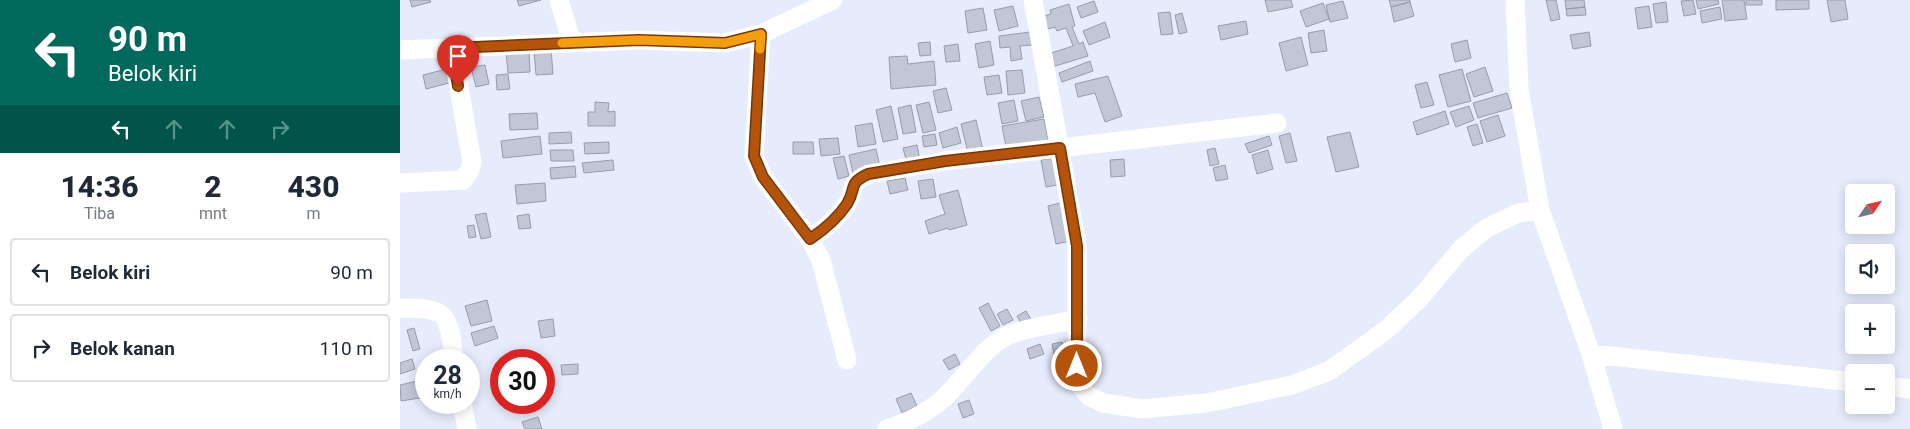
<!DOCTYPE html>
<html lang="id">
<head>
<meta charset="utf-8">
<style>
  body { margin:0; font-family:Roboto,sans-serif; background:#f6f6f7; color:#1f2937; height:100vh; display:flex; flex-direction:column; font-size:19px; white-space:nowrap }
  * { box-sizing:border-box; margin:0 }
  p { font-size:16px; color:#747a83 }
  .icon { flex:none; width:28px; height:28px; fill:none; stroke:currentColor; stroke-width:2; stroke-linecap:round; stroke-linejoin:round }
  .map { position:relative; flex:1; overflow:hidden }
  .panel { display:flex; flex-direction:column; background:#fff; width:400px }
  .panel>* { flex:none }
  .hud { background:#00695c; color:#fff; overflow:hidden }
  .needle { width:32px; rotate:55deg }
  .fabs { position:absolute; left:1445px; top:184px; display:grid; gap:10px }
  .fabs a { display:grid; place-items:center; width:50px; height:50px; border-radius:5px; background:#fff; box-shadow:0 2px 12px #0003; font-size:25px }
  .speed { position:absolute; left:15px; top:349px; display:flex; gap:10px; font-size:25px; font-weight:700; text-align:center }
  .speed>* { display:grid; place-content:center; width:65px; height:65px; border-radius:50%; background:#fff; box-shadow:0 2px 12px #0003; line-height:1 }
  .speed small { font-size:12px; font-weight:400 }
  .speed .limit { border:8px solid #d22; background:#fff; color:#111 }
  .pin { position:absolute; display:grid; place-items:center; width:42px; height:42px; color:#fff; margin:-51px -21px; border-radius:50% 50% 50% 0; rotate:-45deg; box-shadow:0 0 5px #0007 }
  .pin .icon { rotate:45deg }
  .me { position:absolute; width:55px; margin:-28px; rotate:0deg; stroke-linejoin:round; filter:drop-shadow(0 0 4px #0008) }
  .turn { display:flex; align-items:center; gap:18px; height:105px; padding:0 25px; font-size:22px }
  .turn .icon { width:65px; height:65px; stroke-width:2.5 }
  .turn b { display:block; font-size:35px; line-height:42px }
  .lanes { display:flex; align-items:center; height:48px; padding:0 25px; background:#0003; justify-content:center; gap:25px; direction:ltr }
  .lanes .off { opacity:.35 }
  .eta { display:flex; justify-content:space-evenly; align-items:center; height:85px; text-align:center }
  .eta b { font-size:30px; font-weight:800; line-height:35px }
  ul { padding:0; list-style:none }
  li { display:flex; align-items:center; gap:15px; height:68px; margin:0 10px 8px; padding:0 15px; border:2px solid #e0e1e3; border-radius:5px }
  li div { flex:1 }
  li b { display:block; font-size:19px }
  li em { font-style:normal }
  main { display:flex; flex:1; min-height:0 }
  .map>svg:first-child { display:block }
</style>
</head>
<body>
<main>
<section class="panel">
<div class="hud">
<div class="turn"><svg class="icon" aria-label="left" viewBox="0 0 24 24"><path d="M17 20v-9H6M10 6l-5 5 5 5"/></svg><div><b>90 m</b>Belok kiri</div></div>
<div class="lanes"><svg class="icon" aria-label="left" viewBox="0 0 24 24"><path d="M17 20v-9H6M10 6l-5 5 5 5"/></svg><svg class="icon off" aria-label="ahead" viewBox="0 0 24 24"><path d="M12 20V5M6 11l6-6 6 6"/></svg><svg class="icon off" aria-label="ahead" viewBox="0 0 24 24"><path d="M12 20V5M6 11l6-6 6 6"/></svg><svg class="icon off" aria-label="right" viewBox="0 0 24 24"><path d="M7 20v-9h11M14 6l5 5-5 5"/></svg></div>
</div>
<div class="eta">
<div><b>14:36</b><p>Tiba</p></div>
<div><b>2</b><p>mnt</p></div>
<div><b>430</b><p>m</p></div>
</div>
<ul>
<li><svg class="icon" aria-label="left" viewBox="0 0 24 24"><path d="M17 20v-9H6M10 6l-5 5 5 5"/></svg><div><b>Belok kiri</b></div><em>90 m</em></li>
<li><svg class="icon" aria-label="right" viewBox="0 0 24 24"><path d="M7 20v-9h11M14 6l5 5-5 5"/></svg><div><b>Belok kanan</b></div><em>110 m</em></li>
</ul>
</section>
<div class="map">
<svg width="1510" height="429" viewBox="0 0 1510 429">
  <rect width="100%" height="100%" fill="#e6ecfc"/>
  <!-- building -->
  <path fill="#c2c7d7" stroke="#979cac" d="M10,0H30L31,2L12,7Z
    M117,0H141L119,6Z
    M865,0H891L893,7L868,12Z
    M989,0H1010V2L991,7Z
    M1146,0H1156L1160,19L1151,21Z
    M1165,0H1184L1185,7L1166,9Z
    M1293,0L1296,14L1284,16L1281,1Z
    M1296,0H1318L1319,4L1298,9Z
    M1322,0H1344L1347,19L1325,21Z
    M1346,0H1362V5H1346Z
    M1376,0H1409V9L1376,10Z
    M1427,0H1445L1448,19L1431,22Z
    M694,1L698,12L681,18L677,7Z
    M943,1L948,18L930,22L926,5Z
    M1010,2L1014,16L994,22L991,7Z
    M1266,2L1268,22L1256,23L1253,4Z
    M923,3L929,19L906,27L900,11Z
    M669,4L675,26L672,27L679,44L683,42L688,56L652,67L648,54L673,46L666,28L657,31L655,27L644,30L641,17L651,14L650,10Z
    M613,6L618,26L599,31L594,10Z
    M1249,6L1252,27L1238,29L1235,8Z
    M1185,7L1186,15L1167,16L1166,9Z
    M1320,7L1322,19L1302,23L1300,11Z
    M583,8L587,30L568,33L565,11Z
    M770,12L773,34L761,35L758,13Z
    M782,13L787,32L779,34L775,15Z
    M846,21L848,34L821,40L818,26Z
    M705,22L710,37L689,45L683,31Z
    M924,30L927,51L911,53L908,33Z
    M630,32L632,45L620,46L622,59L611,61L610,47L600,48L599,36Z
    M1189,32L1191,46L1173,49L1170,35Z
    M901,37L908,65L886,71L879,43Z
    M1067,40L1071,58L1055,62L1051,44Z
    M590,41L594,65L579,68L575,44Z
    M530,42L531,55L520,56L518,43Z
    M558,44L560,61L546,62L544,46Z
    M151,49L153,74L136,75L134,51Z
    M129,51L130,72L108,73L106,52Z
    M507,56L508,64L534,61L536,85L491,89L489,57Z
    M690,61L693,71L662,82L659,73Z
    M85,65L89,84L76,87L71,67Z
    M1085,67L1093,91L1074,97L1066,74Z
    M50,68L53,82L26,89L23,75Z
    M1062,69L1071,101L1048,107L1039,75Z
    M622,70L625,93L608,95L606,71Z
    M108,74L110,89L97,90L96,75Z
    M599,75L602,93L587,95L584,77Z
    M708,76L722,116L705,122L695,93L678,97L675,84Z
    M1027,82L1034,105L1021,108L1015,85Z
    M546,88L552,110L538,113L533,91Z
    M1107,93L1112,108L1078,118L1073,103Z
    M639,97L644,117L626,121L621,101Z
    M614,100L618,121L602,124L598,103Z
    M195,102L209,103L208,112L215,111V126H188V112H195Z
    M529,102L536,130L523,133L516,105Z
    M511,105L516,132L503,134L498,108Z
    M491,106L498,139L483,142L476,110Z
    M1069,106L1074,120L1056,127L1050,112Z
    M1045,111L1049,124L1017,135L1013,122Z
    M137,113L138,129L110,130L109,114Z
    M1098,115L1105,136L1087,142L1080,121Z
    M644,119L649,144L607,152L602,126Z
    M576,120L584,154L569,157L561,124Z
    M472,123L476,144L458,147L455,126Z
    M1077,124L1083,143L1073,146L1067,127Z
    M557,127L561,143L543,148L539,133Z
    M171,132L172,143L149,144V133Z
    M950,132L959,167L936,172L927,137Z
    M890,133L897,161L886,163L879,136Z
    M535,134L537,145L524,147L522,136Z
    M140,136L142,154L103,158L101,141Z
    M869,136L872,145L849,153L845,144Z
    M438,138L440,154L421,156L419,139Z
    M209,142V153L185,154L184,143Z
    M393,142H413L414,154H393Z
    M517,145L520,160L507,163L503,148Z
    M815,148L819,164L810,166L807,150Z
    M476,149L480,167L453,173L449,155Z
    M150,150H173L174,161H151Z
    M868,150L873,169L857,174L852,155Z
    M444,156L449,176L438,179L433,158Z
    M653,158L657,185L646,187L641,160Z
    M724,159L725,176L711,177L710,160Z
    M213,160L214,170L184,173L182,163Z
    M825,165L828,179L816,181L813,168Z
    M175,166L176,177L151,179L150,168Z
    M505,178L508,190L490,194L487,181Z
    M533,179L536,197L521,199L518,181Z
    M145,183L146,201L117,204L115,185Z
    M558,190L567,225L549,230L548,228L529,234L525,221L545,214L539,195Z
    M664,202L671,241L656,244L648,206Z
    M86,213L91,237L81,239L75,215Z
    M129,214L131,228L119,229L117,216Z
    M74,225L76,237L69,238L67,226Z
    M87,300L92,321L71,326L65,306Z
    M588,303L600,326L591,331L579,308Z
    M607,309L613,320L603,325L597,314Z
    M626,311L632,321L623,326L617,316Z
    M153,319L155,336L141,338L138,321Z
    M94,326L98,338L75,346L71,333Z
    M14,328L20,349L13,351L7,330Z
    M662,342L664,351L654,354L652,344Z
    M640,344L644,354L630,359L627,349Z
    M555,354L560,364L549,370L543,360Z
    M12,359L15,369L0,374V363Z
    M178,364V374L162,375L161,365Z
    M17,381L20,398L1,401L0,385Z
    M511,393L517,406L502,413L496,399Z
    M569,400L574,414L563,418L558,404Z
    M138,417L142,429H125L122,422Z"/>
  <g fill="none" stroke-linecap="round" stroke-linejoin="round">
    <!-- street -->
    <path stroke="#fff" stroke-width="19" d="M159,0L172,43
      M633,0L677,246V378L679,384L689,396L703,403L742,409L806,403L892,385L929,371L986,330L1019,299L1062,248L1087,228L1118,213L1140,210
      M1115,0L1119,89L1140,210L1191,354L1213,429
      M361,34L354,156L363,177L410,239L421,260L447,360
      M0,50L239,40L325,43L361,34L433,0
      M0,183L63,180L69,172L72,162L52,48
      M410,239C425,229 437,219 447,204C457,188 447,184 469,174L545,161L877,123
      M0,308C11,309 29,307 39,313C52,320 52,347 54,360
      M1191,354L1454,382
      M1486,386L1510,389
      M62,402L67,429
      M487,429C508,422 527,413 544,398C564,379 579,353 603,338C620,328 658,324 678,319"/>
  </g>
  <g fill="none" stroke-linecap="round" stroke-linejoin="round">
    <defs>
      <path id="route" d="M58,86L52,48L239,40L325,43L361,34L354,156L363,177L410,239C425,229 437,219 447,204C457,188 447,184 468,174L545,161L660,148L677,246V366"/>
    </defs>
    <!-- route casing -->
    <use href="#route" stroke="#753606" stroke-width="12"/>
    <!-- route -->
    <use href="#route" stroke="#b45309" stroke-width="9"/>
    <!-- slow -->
    <path stroke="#f59e0b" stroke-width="9" d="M162,43L239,40L325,43L361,34L360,49"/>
  </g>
</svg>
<div class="fabs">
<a><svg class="needle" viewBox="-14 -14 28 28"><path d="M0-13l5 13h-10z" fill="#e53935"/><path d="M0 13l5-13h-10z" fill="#747a83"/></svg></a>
<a><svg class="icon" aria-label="sound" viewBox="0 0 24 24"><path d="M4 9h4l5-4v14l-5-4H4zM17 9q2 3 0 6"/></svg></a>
<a>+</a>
<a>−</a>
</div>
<div class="speed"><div>28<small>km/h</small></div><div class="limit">30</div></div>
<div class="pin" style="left:58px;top:86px;background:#d93025"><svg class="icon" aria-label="arrive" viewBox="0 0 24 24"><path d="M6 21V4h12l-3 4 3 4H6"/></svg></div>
<svg class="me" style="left:677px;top:366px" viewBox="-20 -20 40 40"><circle r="17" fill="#b45309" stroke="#fff" stroke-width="3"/><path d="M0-11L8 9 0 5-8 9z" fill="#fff"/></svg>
</div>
</main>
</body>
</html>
